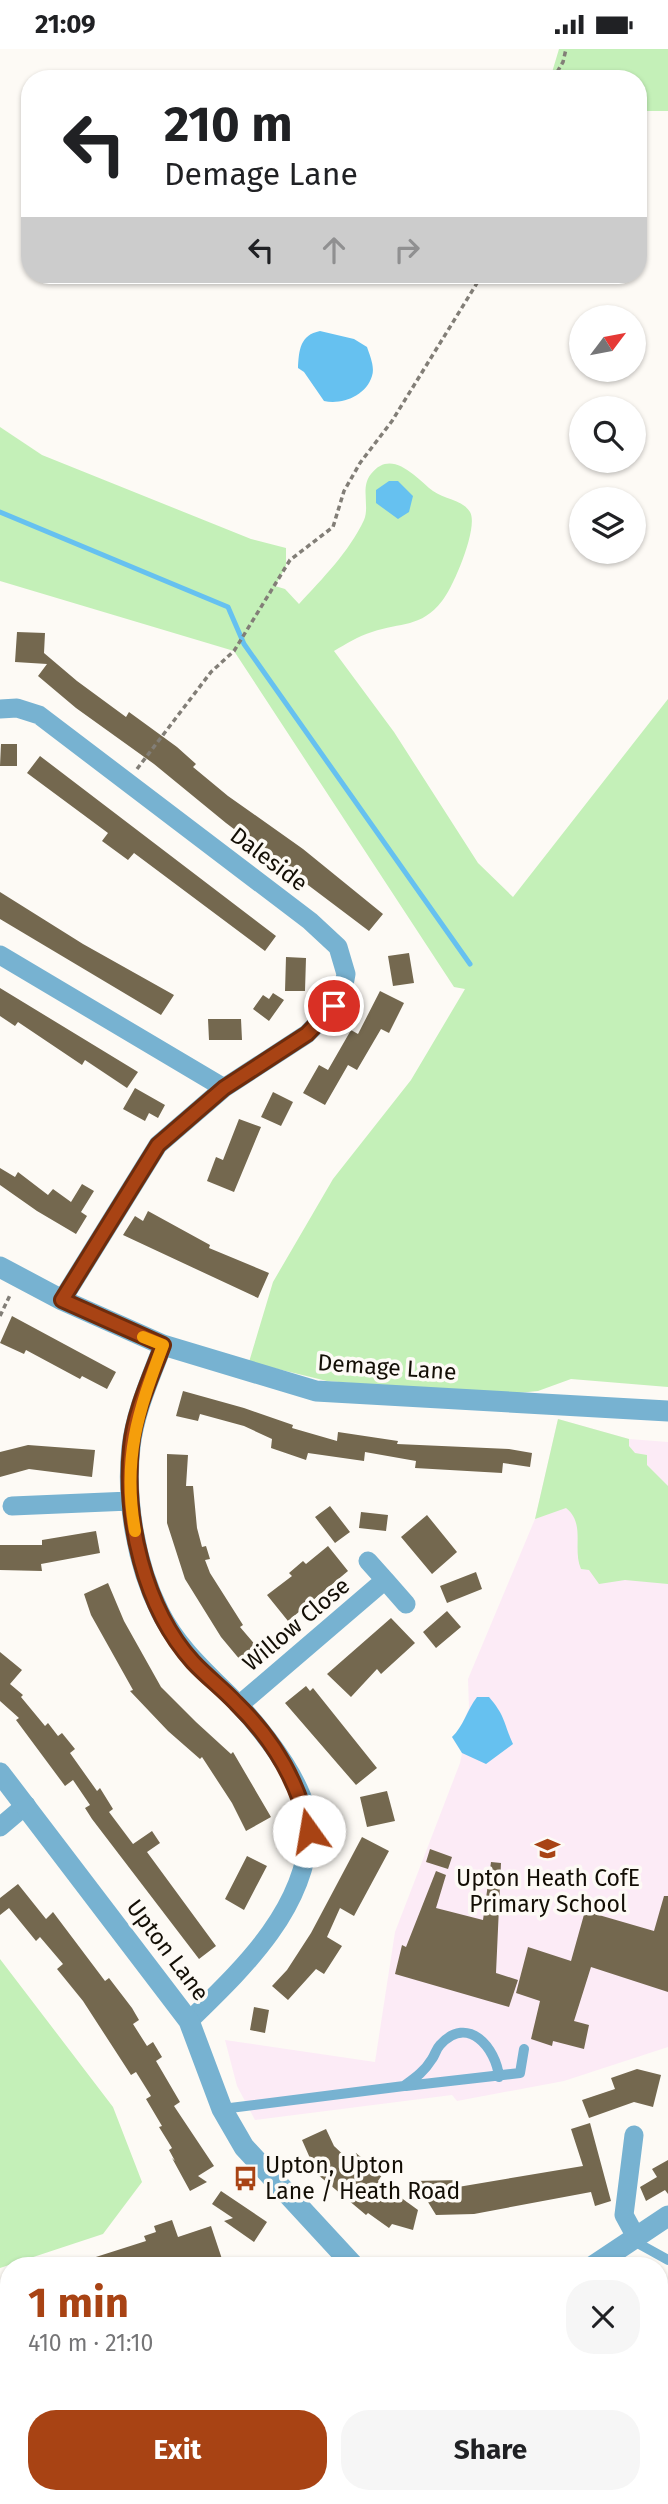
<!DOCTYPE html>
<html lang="en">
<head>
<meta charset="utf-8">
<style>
  body { margin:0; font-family:"Fira Sans",sans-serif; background:#f6f6f6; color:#202124; height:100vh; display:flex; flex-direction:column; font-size:26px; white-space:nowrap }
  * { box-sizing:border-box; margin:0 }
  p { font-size:23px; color:#757577 }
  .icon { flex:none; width:38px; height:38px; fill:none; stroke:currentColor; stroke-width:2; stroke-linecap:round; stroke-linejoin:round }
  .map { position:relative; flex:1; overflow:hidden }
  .side { position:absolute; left:0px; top:2208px; width:668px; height:247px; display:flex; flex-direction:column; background:#fff; border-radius:28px 28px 0 0; box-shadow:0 2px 5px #0004 }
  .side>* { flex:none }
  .guide { position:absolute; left:21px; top:21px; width:626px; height:214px; border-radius:28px; box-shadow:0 2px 5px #0004; background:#fff; color:#202124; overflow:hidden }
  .needle { width:46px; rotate:58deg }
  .fabs { position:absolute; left:569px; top:256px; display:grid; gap:14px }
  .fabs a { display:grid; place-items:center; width:77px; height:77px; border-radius:50%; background:#fff; box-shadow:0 2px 5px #0004; font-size:35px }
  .pin { position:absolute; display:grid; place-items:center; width:60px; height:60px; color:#fff; margin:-30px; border:4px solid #fff; border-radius:50%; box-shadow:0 2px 7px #0007 }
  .me { position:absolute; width:77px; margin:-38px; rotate:347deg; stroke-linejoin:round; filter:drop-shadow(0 0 5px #0008) }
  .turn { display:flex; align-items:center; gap:24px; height:147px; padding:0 28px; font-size:32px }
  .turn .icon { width:91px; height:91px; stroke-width:2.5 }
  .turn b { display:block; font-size:49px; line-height:60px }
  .lanes { display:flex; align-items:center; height:66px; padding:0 28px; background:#0003; justify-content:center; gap:35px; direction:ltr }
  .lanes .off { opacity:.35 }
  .round { display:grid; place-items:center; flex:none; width:74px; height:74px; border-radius:28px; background:#f6f6f6 }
  .head { display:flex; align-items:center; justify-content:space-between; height:119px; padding:0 28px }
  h1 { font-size:42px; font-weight:700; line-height:52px; color:#a84314 }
  .button { display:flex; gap:14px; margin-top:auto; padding:14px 28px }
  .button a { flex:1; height:80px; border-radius:28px; background:#a84314; color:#fff; font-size:28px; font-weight:700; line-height:80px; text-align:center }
  .button a+a { background:#f6f6f6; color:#202124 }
  .status { display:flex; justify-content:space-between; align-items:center; height:49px; padding:0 35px; background:#fff; direction:ltr }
  .status svg { height:19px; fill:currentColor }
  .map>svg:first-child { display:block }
</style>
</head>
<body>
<div class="status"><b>21:09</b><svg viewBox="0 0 49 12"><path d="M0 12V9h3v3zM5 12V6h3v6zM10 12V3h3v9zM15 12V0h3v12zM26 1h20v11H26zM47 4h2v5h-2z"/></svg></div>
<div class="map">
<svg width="668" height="2455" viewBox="0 0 668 2455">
  <rect width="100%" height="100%" fill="#fdfaf5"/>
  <!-- education -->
  <path fill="#fcebf6" d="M558,1370L629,1390L668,1393V1998L564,2032L457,2052L452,2046L255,2071L237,2037L225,1991L375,2013L395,1883L460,1714L462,1704L452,1688L460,1680L469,1659L468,1630L535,1470Z"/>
  <!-- green -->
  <path fill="#c4f0b8" d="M559,0H668V62H639V30H550Z
    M0,378L42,406L251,490L286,499V517L275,537L285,540L299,555C322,530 349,503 364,471C370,457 360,438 371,425C392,398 417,430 433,442C444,450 463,451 470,463C479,478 453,539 442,552C421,579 401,573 372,583C358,587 346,595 334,602L394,683L478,814L513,848L668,650V1338L571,1330L538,1342L498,1346L327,1332L249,1313L273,1233L333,1130L411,1031L465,940L454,938L234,602L0,532Z
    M558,1370L629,1390V1397L635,1404L647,1406V1416L668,1437V1535L625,1531L599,1535L589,1521L581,1520C572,1499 586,1475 566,1459L535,1470Z
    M0,1910L113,2058L142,2133L103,2185L0,2219Z
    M374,2447V2446L497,2447L496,2455H371Z"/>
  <!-- water -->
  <path fill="#66c1f0" d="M320,282L354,290L367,298C370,307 375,318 372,327C366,347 342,356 324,352L304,323L298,319C299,301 300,286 320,282Z
    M389,432H398L413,447L409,463L398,470L376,454V441Z
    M477,1648H489C506,1668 503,1673 513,1695L486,1715L462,1704L452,1688C463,1678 467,1661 477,1648Z"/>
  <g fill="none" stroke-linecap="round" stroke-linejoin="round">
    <!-- stream -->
    <path stroke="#66c1f0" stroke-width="5" d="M0,463L228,558L244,595L470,915"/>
  </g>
  <!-- building -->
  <path fill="#74684f" d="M17,583L45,584L44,604L77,632L126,668L129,663L177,698L196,715L193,718L228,747L303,800L383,865L369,882L226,774L154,715L76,659L38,627L47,615L15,613Z
    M1,695H17V717H0Z
    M40,707L276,887L265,902L134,804L128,811L102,792L108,784L27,724Z
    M0,843L83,895L174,946L161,966L0,870Z
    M409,904L414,934L393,937L388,907Z
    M286,908L306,909L305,942H285Z
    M0,939L138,1023L127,1039L85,1011L82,1016L18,973L15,977L0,967Z
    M380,942L404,954L389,984L381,980L357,1021L348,1016L325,1056L303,1044L319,1016L328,1021L351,981L358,985Z
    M273,944L284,951L269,972L253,960L263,946L269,950Z
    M208,970H241L242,991H209Z
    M135,1039L165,1056L158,1069L149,1064L145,1072L123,1060Z
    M273,1043L293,1053L281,1077L261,1068Z
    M239,1070L261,1078L234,1143L207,1132L216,1108L223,1111Z
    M0,1119L15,1128L18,1123L48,1146L53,1140L71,1153L82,1135L94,1142L81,1163L87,1167L76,1185L37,1162L0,1136Z
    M148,1162L210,1196L209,1199L269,1224L258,1249L123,1186L135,1167L143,1172Z
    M12,1267L116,1323L107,1340L82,1327L80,1330L26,1301L24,1305L0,1294Z
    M183,1342L244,1359L293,1376L292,1379L337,1392L338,1383L398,1392L397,1395L509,1400L532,1404L530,1418L503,1414L502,1424L415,1419L416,1412L365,1403L364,1412L308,1404L306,1411L271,1399L272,1390L244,1377L200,1365L198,1372L176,1367Z
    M28,1396L95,1401L92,1428L29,1420L0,1428V1403Z
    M167,1405L188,1406L186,1437H193L197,1479L202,1498L206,1497L210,1510L205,1511L210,1524L243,1576L240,1578L257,1598L241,1612L221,1588L185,1530L167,1474Z
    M330,1457L350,1483L335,1494L315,1468Z
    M361,1463L388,1466L386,1482L359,1479Z
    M427,1466L457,1503L432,1525L401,1488Z
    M96,1482L100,1504L41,1515L42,1522L0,1521V1496H42V1491Z
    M328,1497L348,1522L288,1572L267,1546L292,1527L289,1524L303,1512L306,1515Z
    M476,1523L482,1540L447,1554L440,1537Z
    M108,1534L124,1572L161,1638L196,1673L231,1705L233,1703L271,1768L246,1782L232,1754L202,1708L200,1710L168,1682L130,1642L133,1641L91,1566L84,1545Z
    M447,1562L461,1578L436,1599L423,1583Z
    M391,1569L415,1594L381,1625L377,1620L351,1648L327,1625Z
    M0,1603L22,1621L10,1635L23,1646L21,1648L45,1677L48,1674L58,1687L62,1684L75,1700L70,1704L97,1742L100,1739L113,1760L109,1763L133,1795L152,1782L160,1794L147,1803L216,1897L199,1910L92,1770L85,1759L90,1756L73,1731L65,1737L16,1671L19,1669L0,1652Z
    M306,1637L310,1642L313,1639L377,1719L356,1736L285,1654Z
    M387,1742L395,1772L367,1778L360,1748Z
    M362,1788L389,1802L354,1867L340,1859L327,1888L342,1897L324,1925L316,1920L288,1951L272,1937L287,1921L311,1884Z
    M430,1800L452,1808L448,1820L426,1813Z
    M247,1807L267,1817L244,1861L225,1850Z
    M491,1813L501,1814L496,1924L518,1931L509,1958L395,1925L402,1896L406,1898L436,1822L446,1826L436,1859L483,1871Z
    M18,1835L46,1870L53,1863L105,1932L109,1929L132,1959L139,1971L133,1975L147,1997L153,1993L162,2008L156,2012L180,2053L174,2057L214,2117L198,2127L207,2133L190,2142L172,2109L175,2112L169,2101L172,2099L159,2078L162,2077L146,2050L151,2047L136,2023L131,2026L83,1952L57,1920L63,1915L40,1888L36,1892L9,1859L0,1866V1849Z
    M664,1847H668V1943L591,1918L574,1972L589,1976L584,2000L553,1992L552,1997L531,1990L540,1952L516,1944L528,1898L571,1912L585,1862L654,1882Z
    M254,1958L269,1961L265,1984L250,1981Z
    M637,2020L661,2026L653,2058L634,2053L589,2069L582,2051L615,2040L611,2029Z
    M590,2074L611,2152L595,2157L591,2143L474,2165L436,2166L415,2132L458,2131V2138L583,2117L571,2080Z
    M326,2080L334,2097L350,2112L356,2104L382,2126L378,2132L418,2161L413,2181L392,2175L389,2179L368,2164L366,2166L317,2125L302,2091Z
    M668,2111V2145L665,2141L646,2152L640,2138L657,2128L652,2120Z
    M221,2142L267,2173L254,2193L224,2172L233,2169L212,2155Z
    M172,2171L178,2188L211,2177L222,2210L209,2215L207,2209L172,2217H77V2214L146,2192L144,2187L156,2183L154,2177Z"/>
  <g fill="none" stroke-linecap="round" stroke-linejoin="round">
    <!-- path -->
    <path stroke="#827e77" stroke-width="3.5" stroke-dasharray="5 3.5" stroke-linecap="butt" d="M553,30L563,13L566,0
      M137,720L211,623L234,602L290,511L333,478L344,442L360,414L392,372L482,226
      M0,1267L11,1244
      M637,2446L638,2455"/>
    <!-- service -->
    <path stroke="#77b2d1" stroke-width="10" d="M406,2037L520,2024L524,2000
      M222,2060L404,2037C415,2029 424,2023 432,2010C435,2006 436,2000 440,1996C468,1965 496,1999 499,2028
      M632,2191L668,2211
      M77,2446L79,2455"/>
    <!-- minor -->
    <path stroke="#77b2d1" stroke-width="19" d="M0,660L17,659L39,666L310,872L338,898L346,925L343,941L334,957L307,985L224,1039L158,1096L62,1251
      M0,906L224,1039
      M163,1296C151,1328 135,1363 131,1398C125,1451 136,1515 160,1563C179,1601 210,1626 239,1656C265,1684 312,1743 309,1784C304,1863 242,1920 189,1972
      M12,1457L130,1452
      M368,1512L385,1531
      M239,1656L385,1531L406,1555
      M0,1778L26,1756
      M634,2086L624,2166L636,2188
      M282,2455L285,2448"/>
    <!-- tertiary -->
    <path stroke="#77b2d1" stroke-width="21" d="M0,1218L62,1251L163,1296L316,1342L668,1362
      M0,1724L189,1972L222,2060L244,2098L354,2217
      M593,2217L668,2167
      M660,2313L668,2317
      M0,2331L9,2329"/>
  </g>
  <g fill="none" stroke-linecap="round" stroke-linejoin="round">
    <defs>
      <path id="route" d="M309,1782C298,1732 273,1690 236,1654C223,1640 207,1628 193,1613C144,1559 124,1470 131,1398C134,1364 151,1328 163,1296L62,1251L158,1096L224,1039L307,985L334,957"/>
    </defs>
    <!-- route casing -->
    <use href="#route" stroke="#6d2c0d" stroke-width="18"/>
    <!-- route -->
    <use href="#route" stroke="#a84314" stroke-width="12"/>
    <!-- slow -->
    <path stroke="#f59e0b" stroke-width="12" d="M135,1482C122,1410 138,1363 163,1296L143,1288"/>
  </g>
  <!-- icons -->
  <defs>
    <symbol id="school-bare" viewBox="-9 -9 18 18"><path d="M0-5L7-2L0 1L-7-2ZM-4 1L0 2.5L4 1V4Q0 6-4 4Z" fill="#a84314" stroke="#fdfaf5" stroke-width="2.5" paint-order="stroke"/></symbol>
    <symbol id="bus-bare" viewBox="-9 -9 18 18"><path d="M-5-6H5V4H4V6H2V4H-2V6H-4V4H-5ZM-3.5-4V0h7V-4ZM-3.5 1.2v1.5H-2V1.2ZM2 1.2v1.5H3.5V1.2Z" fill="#a84314" stroke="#fdfaf5" stroke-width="2.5" paint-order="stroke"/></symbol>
  </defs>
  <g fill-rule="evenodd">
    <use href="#school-bare" x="530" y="1782" width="35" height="35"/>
    <use href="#bus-bare" x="228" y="2112" width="35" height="35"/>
  </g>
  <g text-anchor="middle" stroke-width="7" stroke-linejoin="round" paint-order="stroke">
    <!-- street labels -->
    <g font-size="23" fill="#130e05" stroke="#fdfaf5">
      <text transform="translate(269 810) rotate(37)" y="8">Daleside</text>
      <text transform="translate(387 1318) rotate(4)" y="8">Demage Lane</text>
      <text transform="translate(296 1575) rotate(-40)" y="8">Willow Close</text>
      <text transform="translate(168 1901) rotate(53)" y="8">Upton Lane</text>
    </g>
    <!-- poi labels -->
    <g font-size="23" fill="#130e05" stroke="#fdfaf5">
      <text x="548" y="1837">Upton Heath CofE<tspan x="548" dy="26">Primary School</tspan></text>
      <text x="265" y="2124" text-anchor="start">Upton, Upton<tspan x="265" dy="26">Lane / Heath Road</tspan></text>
    </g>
  </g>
</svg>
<div class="fabs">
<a><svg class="needle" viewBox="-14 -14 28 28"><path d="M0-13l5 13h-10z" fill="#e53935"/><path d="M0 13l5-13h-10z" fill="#757577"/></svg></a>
<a><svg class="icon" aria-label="search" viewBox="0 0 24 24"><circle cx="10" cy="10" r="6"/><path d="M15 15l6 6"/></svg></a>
<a><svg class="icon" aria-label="layers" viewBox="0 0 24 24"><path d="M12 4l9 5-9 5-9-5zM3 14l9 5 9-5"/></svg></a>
</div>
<div class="pin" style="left:334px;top:957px;background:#d93025"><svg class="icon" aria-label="arrive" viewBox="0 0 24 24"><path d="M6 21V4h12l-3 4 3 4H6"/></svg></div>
<svg class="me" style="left:309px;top:1782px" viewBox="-20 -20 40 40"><circle r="19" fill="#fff"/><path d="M0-13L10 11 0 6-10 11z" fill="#a84314"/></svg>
<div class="guide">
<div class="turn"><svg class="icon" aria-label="left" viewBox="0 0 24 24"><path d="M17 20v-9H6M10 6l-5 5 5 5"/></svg><div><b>210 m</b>Demage Lane</div></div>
<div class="lanes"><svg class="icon" aria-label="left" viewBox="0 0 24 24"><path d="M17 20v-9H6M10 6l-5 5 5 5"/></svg><svg class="icon off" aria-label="ahead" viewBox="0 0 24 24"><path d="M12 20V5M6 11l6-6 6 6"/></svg><svg class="icon off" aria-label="right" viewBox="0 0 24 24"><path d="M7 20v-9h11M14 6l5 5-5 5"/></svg></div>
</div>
<section class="side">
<div class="head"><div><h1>1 min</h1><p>410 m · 21:10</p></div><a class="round"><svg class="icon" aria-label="close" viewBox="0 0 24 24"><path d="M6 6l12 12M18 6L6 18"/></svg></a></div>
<div class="button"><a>Exit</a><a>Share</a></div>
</section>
</div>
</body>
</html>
